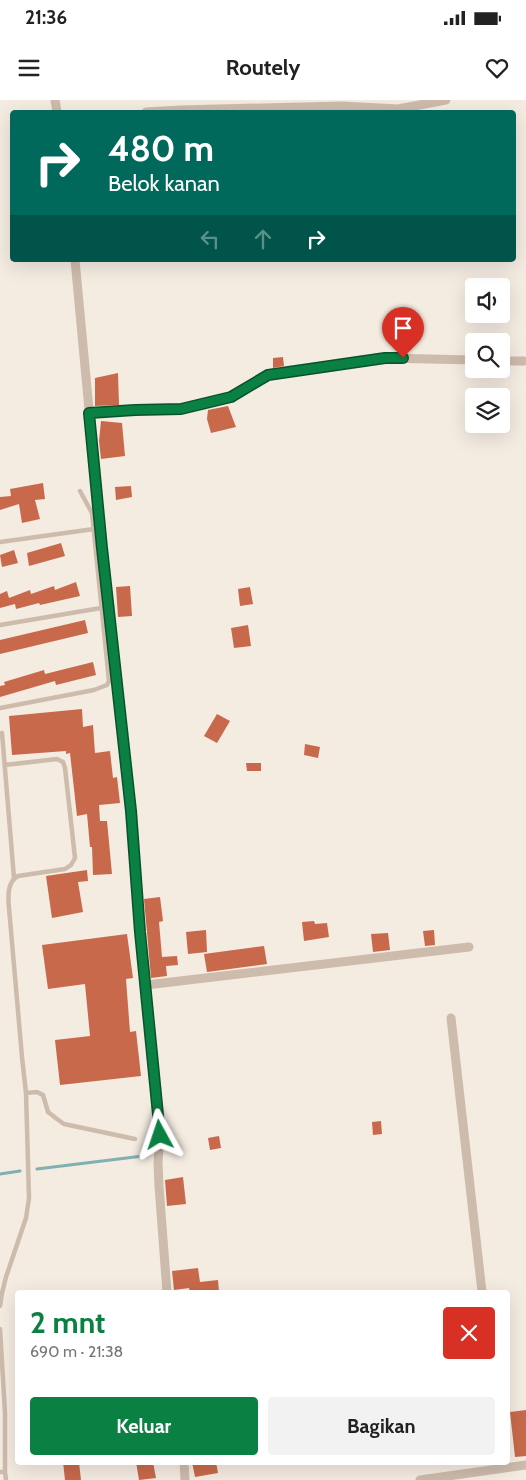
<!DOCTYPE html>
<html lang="id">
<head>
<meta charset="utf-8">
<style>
  body { margin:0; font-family:Cabin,sans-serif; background:#f2f2f2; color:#222; height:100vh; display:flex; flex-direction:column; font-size:19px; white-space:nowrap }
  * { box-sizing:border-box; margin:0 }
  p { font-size:16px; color:#767676 }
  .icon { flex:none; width:28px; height:28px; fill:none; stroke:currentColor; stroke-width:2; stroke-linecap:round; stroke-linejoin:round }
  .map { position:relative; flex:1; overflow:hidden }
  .side { position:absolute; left:15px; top:1190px; width:495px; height:175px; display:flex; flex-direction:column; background:#fff; border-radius:5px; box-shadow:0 5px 20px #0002 }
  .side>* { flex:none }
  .top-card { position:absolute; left:10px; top:10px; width:506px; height:152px; border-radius:5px; box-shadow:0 5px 20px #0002; background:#00695c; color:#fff; overflow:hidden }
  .buttons { position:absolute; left:465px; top:178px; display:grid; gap:10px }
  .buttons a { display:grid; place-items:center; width:45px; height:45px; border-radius:5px; background:#fff; box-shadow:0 5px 20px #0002; font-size:25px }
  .pin { position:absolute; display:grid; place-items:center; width:42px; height:42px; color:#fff; margin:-51px -21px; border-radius:50% 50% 50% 0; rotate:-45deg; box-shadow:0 0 5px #0007 }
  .pin .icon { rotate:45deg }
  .me { position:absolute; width:55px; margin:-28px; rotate:355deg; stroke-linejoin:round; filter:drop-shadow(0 0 4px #0008) }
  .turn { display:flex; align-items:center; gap:18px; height:105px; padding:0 15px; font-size:22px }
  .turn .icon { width:65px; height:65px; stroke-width:2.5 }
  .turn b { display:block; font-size:35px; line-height:42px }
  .lanes { display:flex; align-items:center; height:48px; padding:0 15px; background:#0003; justify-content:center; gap:25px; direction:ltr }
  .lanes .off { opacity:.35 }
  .round { display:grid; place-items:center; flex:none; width:52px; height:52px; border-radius:5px; background:#f2f2f2 }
  .summary { display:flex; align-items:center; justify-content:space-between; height:85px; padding:0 15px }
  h1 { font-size:30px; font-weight:700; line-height:38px; color:#0b8043 }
  .action { display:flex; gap:10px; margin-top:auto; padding:10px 15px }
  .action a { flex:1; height:58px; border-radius:5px; background:#0b8043; color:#fff; font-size:20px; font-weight:700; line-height:58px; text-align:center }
  .action a+a { background:#f2f2f2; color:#222 }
  .status { display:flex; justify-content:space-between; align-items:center; height:35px; padding:0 25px; background:#fff; direction:ltr }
  .status svg { height:14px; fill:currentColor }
  header { display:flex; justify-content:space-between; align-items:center; height:65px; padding:0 15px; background:#fff; font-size:22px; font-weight:700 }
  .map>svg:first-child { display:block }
</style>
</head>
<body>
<div class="status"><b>21:36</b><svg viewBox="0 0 49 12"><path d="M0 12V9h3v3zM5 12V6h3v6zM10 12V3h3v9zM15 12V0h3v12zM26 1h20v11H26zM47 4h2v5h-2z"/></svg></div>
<header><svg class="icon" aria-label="menu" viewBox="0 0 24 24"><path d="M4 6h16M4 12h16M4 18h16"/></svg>Routely<svg class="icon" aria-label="heart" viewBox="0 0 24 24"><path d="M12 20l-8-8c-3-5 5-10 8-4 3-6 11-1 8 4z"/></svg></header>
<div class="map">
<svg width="526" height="1380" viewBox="0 0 526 1380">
  <rect width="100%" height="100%" fill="#f4ebe1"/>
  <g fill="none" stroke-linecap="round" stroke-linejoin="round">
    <!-- stream -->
    <path stroke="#7fb0b2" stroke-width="3" d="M37,1069L143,1056
      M0,1074L20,1071"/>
  </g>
  <!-- building -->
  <path fill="#c8694b" d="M283,257L284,266L273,268V258Z
    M118,273L119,305L95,306V278Z
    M228,306L236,327L211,333L207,319L208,310Z
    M101,321L122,323L125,356L101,359L99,341Z
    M43,383L45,399L35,400L40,419L22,423L19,404L0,410V397L11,396L10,389Z
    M131,386L132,397L116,400L115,387Z
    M61,443L65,456L29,466L27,453Z
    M14,450L18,463L2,467L0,455Z
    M76,482L80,496L40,505L39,503L16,509L15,504L0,508V494L7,491L9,498L30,490L31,494L54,486L55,490Z
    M130,486L132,516L118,517L116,487Z
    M250,487L253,504L240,506L238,489Z
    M85,520L88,533L0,554V540Z
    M248,525L251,546L234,548L231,528Z
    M93,562L96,575L56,585L55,581L0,597V586L5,585L4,582L44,570L45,574Z
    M82,609L83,627L93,625L95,653L110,651L113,678L117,677L120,703L99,705L100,721H107L112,774L93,775L92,747H90L87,714L77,716L70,653L66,654V651L12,655L9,616Z
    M217,614L230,621L217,643L204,636Z
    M305,644L320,647L318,658L304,655Z
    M246,663H261V671H247Z
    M87,770L88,781L78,782L83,812L52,818L46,776Z
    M160,797L163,821L159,822L162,857L177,856L178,865L166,866L167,876L151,878L144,799Z
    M314,821L315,824L327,823L329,837L304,841L302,822Z
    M206,830L207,852L188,854L186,832Z
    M434,830L435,845L425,846L423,831Z
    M388,833L390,850L373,852L371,834Z
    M127,834L133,878L126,879L130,932L136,931L141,976L60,985L55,940L90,936L85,884L48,889L42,845Z
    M264,846L267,864L207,872L204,854Z
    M381,1021L382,1034L373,1035L372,1022Z
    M219,1036L221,1048L210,1050L208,1038Z
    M183,1077L186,1104L167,1106L165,1080Z
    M198,1168L200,1182L218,1180L219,1192H190L189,1188L174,1190L172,1171Z
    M526,1310V1356L515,1357L510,1312Z
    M63,1362H79L81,1380H65Z
    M136,1362H153L156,1378L139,1380Z
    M192,1362H216L218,1373L195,1377Z"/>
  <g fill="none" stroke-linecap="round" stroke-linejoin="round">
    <!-- lane -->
    <path stroke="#cdbbac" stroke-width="4.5" d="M0,442L94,429
      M0,525L101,508
      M0,608L94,590L107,585L109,581L92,413L80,391
      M2,633L14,778
      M5,665L57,659L63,662L65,668L75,758L71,765L65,769L18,776C7,782 8,797 9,808L22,957L26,993L37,992L43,995L48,1012L57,1019L64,1024L135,1039
      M0,1206L2,1193L6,1177L26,1118L29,1098L26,993
      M0,1229L5,1313V1372
      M0,1372H5L6,1380"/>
    <!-- street -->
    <path stroke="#cdbbac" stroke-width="9" d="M55,0L57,12
      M146,12L180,10L342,6L398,9L446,0
      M75,160L102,448L131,711L140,832L158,1008L160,1035L158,1063L159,1086L167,1192
      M501,261H524
      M89,313L135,310L181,309L231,297L268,275L385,258L474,260
      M146,885L469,847
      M451,918L482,1192
      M184,1362L185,1380
      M420,1380L526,1365"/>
  </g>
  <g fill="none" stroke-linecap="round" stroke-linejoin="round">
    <defs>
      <path id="route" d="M160,1035L140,832L131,711L102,448L89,313L135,310L181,309L231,297L268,275L385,258H403"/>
    </defs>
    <!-- route casing -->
    <use href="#route" stroke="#07532c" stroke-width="12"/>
    <!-- route -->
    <use href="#route" stroke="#0b8043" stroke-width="9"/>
  </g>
</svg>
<div class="buttons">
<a><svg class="icon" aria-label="sound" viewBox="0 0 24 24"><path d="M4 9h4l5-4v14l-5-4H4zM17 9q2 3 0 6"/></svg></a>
<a><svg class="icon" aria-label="search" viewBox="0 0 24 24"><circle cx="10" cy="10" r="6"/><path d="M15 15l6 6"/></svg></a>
<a><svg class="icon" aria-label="layers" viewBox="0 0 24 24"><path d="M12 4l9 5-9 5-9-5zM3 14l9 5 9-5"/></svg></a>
</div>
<div class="pin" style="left:403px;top:258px;background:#d93025"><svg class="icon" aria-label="arrive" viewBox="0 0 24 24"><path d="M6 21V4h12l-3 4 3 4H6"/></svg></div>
<svg class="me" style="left:160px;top:1035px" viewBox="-20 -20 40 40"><path d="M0-17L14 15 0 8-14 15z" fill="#0b8043" stroke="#fff" stroke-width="4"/></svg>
<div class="top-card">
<div class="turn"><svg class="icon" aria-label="right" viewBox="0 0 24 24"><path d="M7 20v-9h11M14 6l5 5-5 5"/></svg><div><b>480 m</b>Belok kanan</div></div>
<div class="lanes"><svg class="icon off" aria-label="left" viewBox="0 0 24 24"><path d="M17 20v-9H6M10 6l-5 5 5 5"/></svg><svg class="icon off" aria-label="ahead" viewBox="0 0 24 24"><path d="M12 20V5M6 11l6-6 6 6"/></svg><svg class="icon" aria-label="right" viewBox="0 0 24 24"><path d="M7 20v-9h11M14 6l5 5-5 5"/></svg></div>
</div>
<section class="side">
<div class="summary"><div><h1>2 mnt</h1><p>690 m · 21:38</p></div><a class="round" style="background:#d93025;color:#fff"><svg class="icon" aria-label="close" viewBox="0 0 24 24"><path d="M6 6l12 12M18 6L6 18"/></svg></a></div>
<div class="action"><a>Keluar</a><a>Bagikan</a></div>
</section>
</div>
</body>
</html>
